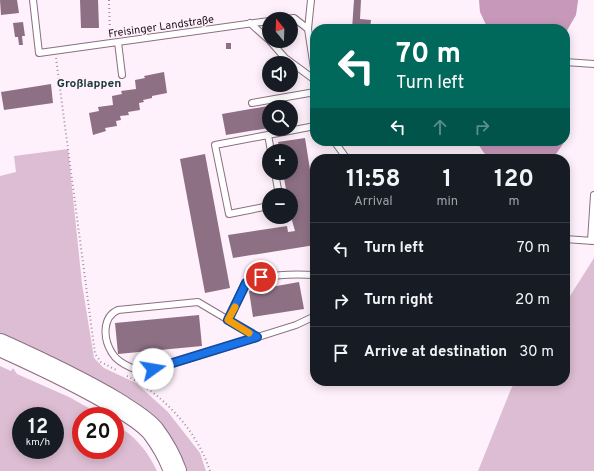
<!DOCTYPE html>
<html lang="en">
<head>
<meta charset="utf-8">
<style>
  body { margin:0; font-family:Overpass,sans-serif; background:#242831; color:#f1f3f6; height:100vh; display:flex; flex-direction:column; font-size:15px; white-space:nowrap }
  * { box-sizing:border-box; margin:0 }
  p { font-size:13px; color:#9ea1a6 }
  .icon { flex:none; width:22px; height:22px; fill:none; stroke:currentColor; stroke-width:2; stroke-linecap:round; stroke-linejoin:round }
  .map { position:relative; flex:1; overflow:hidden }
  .side { position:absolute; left:310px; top:154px; width:260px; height:232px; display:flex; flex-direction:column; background:#171b24; border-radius:16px; box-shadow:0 2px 10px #0003 }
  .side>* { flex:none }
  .guide { position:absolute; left:310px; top:24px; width:260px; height:122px; border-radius:16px; box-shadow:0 2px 10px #0003; background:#00695c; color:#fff; overflow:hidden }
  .needle { width:26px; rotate:341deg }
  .controls { position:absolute; left:262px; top:12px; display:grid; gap:8px }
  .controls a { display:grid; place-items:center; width:36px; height:36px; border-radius:50%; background:#171b24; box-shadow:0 2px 10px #0003; font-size:20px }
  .speed { position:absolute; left:12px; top:407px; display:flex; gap:8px; font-size:20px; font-weight:700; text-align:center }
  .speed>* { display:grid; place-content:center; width:52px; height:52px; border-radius:50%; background:#171b24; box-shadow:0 2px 10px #0003; line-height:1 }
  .speed small { font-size:10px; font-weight:400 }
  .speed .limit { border:6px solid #d22; background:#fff; color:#111 }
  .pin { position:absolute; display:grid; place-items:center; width:34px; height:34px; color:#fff; margin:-17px; border:2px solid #fff; border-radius:50%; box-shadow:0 1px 4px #0007 }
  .me { position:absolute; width:44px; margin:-22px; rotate:77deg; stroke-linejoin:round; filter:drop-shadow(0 0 3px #0008) }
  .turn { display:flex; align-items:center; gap:14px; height:84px; padding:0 20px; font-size:18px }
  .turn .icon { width:52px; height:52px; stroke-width:2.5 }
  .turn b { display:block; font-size:28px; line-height:34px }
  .lanes { display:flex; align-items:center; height:38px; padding:0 20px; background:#0003; justify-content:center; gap:20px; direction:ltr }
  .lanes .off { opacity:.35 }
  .eta { display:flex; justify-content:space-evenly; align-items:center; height:68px; text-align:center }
  .eta b { font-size:24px; font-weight:700; line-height:28px }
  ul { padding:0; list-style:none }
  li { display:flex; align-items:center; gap:12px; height:52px; padding:0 20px; border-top:1px solid #363941 }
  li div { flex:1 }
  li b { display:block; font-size:15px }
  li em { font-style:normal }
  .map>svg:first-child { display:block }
</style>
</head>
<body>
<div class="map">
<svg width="594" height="471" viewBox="0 0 594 471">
  <rect width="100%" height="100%" fill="#fff1fb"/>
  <!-- green -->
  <path fill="#ddbdd3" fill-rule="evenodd" d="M68,149L82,284L94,358L104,368L136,383L168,412L200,453L206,471H179L172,454L10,338L0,333V176L16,172L14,156Z
    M594,258V471H478L511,389L516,381H565V304Z
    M0,366L11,371L13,368L17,374L69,397L103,416H81V450H115V424C135,436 147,450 157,471H0ZM21,416H55V450H21Z"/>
  <!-- water -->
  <path fill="#c898bb" d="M479,0H578V1L576,15L565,34V29H488L480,12Z
    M399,25L459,28V29H399Z
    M565,97C571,111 571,126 565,140Z
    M476,141H565L556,154L548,159H492L484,153Z"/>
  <!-- building -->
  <path fill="#8e7085" d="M0,0H17L19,13L1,15Z
    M80,0H98L99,28H81Z
    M354,0H361L360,19L371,20L370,29H352Z
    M23,22L25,36H22L23,45H19L18,37H15L13,23Z
    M226,43H231V49H226Z
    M164,72L167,93L152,96V98L143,100L144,102L139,103L140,110L128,112L129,115L120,116L121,120L116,121L117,126L105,128L106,131L93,135L89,113L99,111L98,107L113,105L112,96L122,94L121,91L136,89L135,80L145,78L144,76Z
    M51,84L53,103L4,110L1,92Z
    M268,106L269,128L226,135L222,114Z
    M305,138L315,201V245L233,258L228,235L287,226L288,232L295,231L291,217V195H287L283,173H291V151H280L278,142Z
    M205,154L230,288L205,293L180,159Z
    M299,282L304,309L253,317L249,291Z
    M199,315L202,346L118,354L115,323Z"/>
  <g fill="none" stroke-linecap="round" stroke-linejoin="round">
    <defs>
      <path id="service" d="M33,0L39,53L269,21
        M311,0L308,29L315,75
        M285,19L294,18L308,29
        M250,23L269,40
        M270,41L285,58L315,80
        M118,42L122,75
        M565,62L594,64
        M252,103L315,92
        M268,135L271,151
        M334,141L347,159
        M275,173L279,195
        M269,206L229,214L215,145L315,126
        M565,239L593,241
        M591,241L594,195
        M228,320L245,283C269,274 290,274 315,275
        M257,337L198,302L118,310C102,317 103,339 112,353C116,360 125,365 132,368C141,372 156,368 166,366L296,325L315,316"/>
      <path id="motorway" d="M0,345C40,363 79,381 117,404C129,412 144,420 153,431C162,443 170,457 175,471"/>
    </defs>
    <!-- service casing -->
    <use href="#service" stroke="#8c6e83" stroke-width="8"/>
    <!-- motorway casing -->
    <use href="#motorway" stroke="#8c6e83" stroke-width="24"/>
    <!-- path -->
    <path stroke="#9c9099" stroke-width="2" stroke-dasharray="1 3" stroke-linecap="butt" d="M109,0L110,35
      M56,58L95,354L101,362L118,371
      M127,376C165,396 197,431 210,471"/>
    <!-- service -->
    <use href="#service" stroke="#fff" stroke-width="6"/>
    <!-- motorway -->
    <use href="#motorway" stroke="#fff" stroke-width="22"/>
  </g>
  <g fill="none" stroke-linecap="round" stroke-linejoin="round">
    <defs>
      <path id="route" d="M153,369L257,337L228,320L246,283L261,277"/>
    </defs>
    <!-- route casing -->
    <use href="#route" stroke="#114b97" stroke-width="10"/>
    <!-- route -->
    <use href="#route" stroke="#1a73e8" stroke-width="7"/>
    <!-- slow -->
    <path stroke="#f59e0b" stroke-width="7" d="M235,307L228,320L249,333"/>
  </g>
  <g text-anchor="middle" stroke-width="3" stroke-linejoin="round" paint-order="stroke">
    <!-- street labels -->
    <g font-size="11" fill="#1e131b" stroke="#fff1fb">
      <text transform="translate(161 26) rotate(-8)" y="4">Freisinger Landstraße</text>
    </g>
    <!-- neighbourhood labels -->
    <g font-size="12" font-weight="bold" fill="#153733" stroke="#fff1fb">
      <text x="89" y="87">Großlappen</text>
    </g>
  </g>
</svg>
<div class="controls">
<a><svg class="needle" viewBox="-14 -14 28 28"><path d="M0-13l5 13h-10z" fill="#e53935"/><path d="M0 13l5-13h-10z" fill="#9ea1a6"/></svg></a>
<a><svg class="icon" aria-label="sound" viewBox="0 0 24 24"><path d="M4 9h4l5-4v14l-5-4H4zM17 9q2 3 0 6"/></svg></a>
<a><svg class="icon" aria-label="search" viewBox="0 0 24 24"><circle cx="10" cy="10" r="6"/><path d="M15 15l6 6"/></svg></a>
<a>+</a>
<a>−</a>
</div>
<div class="speed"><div>12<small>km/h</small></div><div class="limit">20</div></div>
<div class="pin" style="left:261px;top:277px;background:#d93025"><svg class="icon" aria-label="arrive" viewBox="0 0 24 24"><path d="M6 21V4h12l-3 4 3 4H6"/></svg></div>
<svg class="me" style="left:153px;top:369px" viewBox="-20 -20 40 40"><circle r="19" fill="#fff"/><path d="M0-13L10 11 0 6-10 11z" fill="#1a73e8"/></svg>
<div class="guide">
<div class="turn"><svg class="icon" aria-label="left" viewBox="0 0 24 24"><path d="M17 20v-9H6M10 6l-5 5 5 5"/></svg><div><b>70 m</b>Turn left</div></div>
<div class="lanes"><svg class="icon" aria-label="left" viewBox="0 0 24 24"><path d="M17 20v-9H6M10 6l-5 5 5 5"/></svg><svg class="icon off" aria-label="ahead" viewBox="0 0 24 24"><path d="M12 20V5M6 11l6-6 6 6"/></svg><svg class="icon off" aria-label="right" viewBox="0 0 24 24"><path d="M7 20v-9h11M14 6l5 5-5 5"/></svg></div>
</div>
<section class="side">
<div class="eta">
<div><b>11:58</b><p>Arrival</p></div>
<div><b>1</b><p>min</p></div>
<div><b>120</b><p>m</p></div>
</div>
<ul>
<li><svg class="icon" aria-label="left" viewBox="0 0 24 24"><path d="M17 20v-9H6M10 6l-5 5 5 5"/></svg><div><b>Turn left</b></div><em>70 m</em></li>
<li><svg class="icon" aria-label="right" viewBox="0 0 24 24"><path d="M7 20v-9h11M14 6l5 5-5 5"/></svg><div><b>Turn right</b></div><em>20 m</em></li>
<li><svg class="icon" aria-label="arrive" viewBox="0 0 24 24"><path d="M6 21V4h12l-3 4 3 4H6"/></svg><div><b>Arrive at destination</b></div><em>30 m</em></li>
</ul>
</section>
</div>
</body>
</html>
